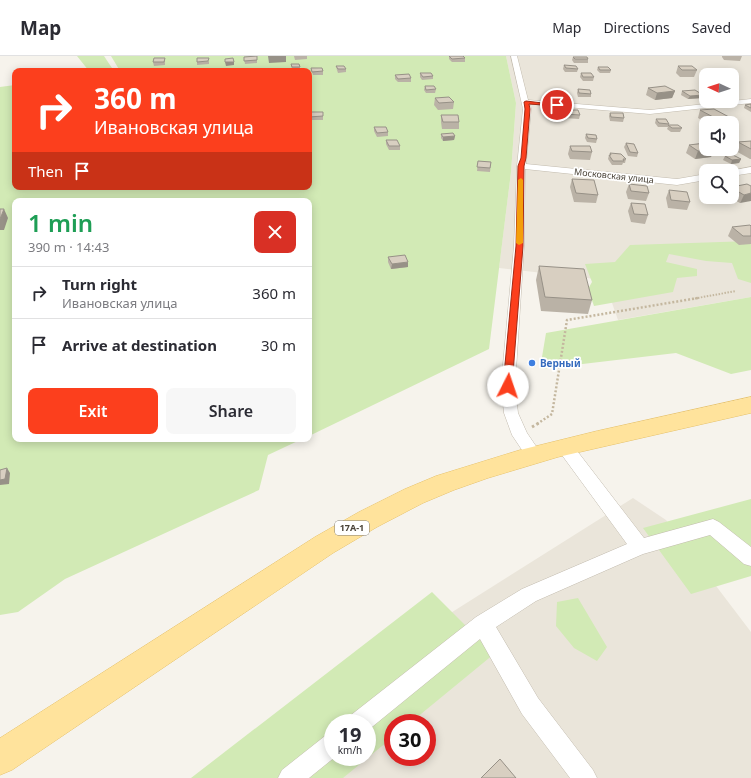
<!DOCTYPE html>
<html lang="en">
<head>
<meta charset="utf-8">
<style>
  body { margin:0; font-family:"Noto Sans",sans-serif; background:#f7f7f7; color:#2b2b33; height:100vh; display:flex; flex-direction:column; font-size:15px; white-space:nowrap }
  * { box-sizing:border-box; margin:0 }
  p { font-size:13px; color:#7c7c81 }
  .icon { flex:none; width:22px; height:22px; fill:none; stroke:currentColor; stroke-width:2; stroke-linecap:round; stroke-linejoin:round }
  .map { position:relative; flex:1; overflow:hidden }
  .drawer { position:absolute; left:12px; top:142px; width:300px; height:244px; display:flex; flex-direction:column; background:#fff; border-radius:8px; box-shadow:0 2px 10px #0003 }
  .drawer>* { flex:none }
  .hud { position:absolute; left:12px; top:12px; width:300px; height:122px; border-radius:8px; box-shadow:0 2px 10px #0003; background:#fc3f1d; color:#fff; overflow:hidden }
  .needle { width:26px; rotate:273deg }
  .tools { position:absolute; left:699px; top:12px; display:grid; gap:8px }
  .tools a { display:grid; place-items:center; width:40px; height:40px; border-radius:8px; background:#fff; box-shadow:0 2px 10px #0003; font-size:20px }
  .speed { position:absolute; left:324px; top:658px; display:flex; gap:8px; font-size:20px; font-weight:700; text-align:center }
  .speed>* { display:grid; place-content:center; width:52px; height:52px; border-radius:50%; background:#fff; box-shadow:0 2px 10px #0003; line-height:1 }
  .speed small { font-size:10px; font-weight:400 }
  .speed .limit { border:6px solid #d22; background:#fff; color:#111 }
  .pin { position:absolute; display:grid; place-items:center; width:34px; height:34px; color:#fff; margin:-17px; border:2px solid #fff; border-radius:50%; box-shadow:0 1px 4px #0007 }
  .me { position:absolute; width:44px; margin:-22px; rotate:4deg; stroke-linejoin:round; filter:drop-shadow(0 0 3px #0008) }
  .turn { display:flex; align-items:center; gap:14px; height:84px; padding:0 16px; font-size:18px }
  .turn .icon { width:52px; height:52px; stroke-width:2.5 }
  .turn b { display:block; font-size:28px; line-height:34px }
  .then { display:flex; align-items:center; height:38px; padding:0 16px; background:#0003; gap:8px; font-size:15px }
  .round { display:grid; place-items:center; flex:none; width:42px; height:42px; border-radius:8px; background:#f7f7f7 }
  .summary { display:flex; align-items:center; justify-content:space-between; height:68px; padding:0 16px }
  h1 { font-size:24px; font-weight:600; line-height:30px; color:#1e9e55 }
  .button { display:flex; gap:8px; margin-top:auto; padding:8px 16px }
  .button a { flex:1; height:46px; border-radius:8px; background:#fc3f1d; color:#fff; font-size:16px; font-weight:600; line-height:46px; text-align:center }
  .button a+a { background:#f7f7f7; color:#2b2b33 }
  ul { padding:0; list-style:none }
  li { display:flex; align-items:center; gap:12px; height:52px; padding:0 16px; border-top:1px solid #e1e1e2 }
  li div { flex:1 }
  li b { display:block; font-size:15px }
  li em { font-style:normal }
  header { display:flex; align-items:center; gap:24px; box-sizing:border-box; height:56px; padding:0 20px; background:#fff; border-bottom:1px solid #e1e1e2 }
  header strong { font-size:19px }
  nav { display:flex; gap:22px; margin-inline-start:auto; font-size:14px }
  .map>svg:first-child { display:block }
</style>
</head>
<body>
<header>
<strong>Map</strong>
<nav><a>Map</a><a>Directions</a><a>Saved</a></nav>
</header>
<div class="map">
<svg width="751" height="722" viewBox="0 0 751 722">
  <rect width="100%" height="100%" fill="#f6f3ec"/>
  <!-- residential -->
  <path fill="#eae5da" fill-rule="evenodd" d="M506,0H751V241L618,264L604,224L499,212L511,116L516,47ZM706,19H732V45H706ZM706,67H732V93H706ZM706,115H732V141H706Z
    M633,442L666,464L751,576V722H250L438,565ZM333,667H367V701H333ZM393,667H427V701H393Z"/>
  <!-- green -->
  <path fill="#d2eab5" fill-rule="evenodd" d="M77,0H104L114,15H89Z
    M111,0H506L516,47L511,116L489,293L309,380V145H15V383H302L268,399L259,434L65,523L18,556L0,559V31L15,29V131H309V15H120Z
    M751,185V227L738,223L732,207L706,205L669,198L666,206L697,213V220L677,222L673,236L594,250L588,233L592,226L585,208L615,206L630,189Z
    M751,241V314L731,318L676,297L540,313L546,277Z
    M751,443V520L691,538L643,472Z
    M432,536L494,598L410,667H393V681L343,722H191ZM333,667H367V701H333Z
    M578,542L607,591L597,605L574,592L556,570L557,546Z"/>
  <g fill="none" stroke-linecap="round" stroke-linejoin="round">
    <defs>
      <path id="minor" d="M511,0H517L528,44L650,54L751,43V47L650,58L530,48L531,53L526,108L677,123L706,118V124L677,129L525,113L524,190L515,330L518,357L527,377L542,399L540,403L534,405L528,403L512,379L504,357L501,330L514,190L517,110L523,53Z
        M751,111V117L732,120V115H729Z
        M565,385L571,387L644,482L713,463L719,466L751,491V510L744,508L710,479L643,498L536,545L496,571L538,642L593,714L597,722H570L522,658L480,583L367,675V667H348L351,659L476,561L522,533L627,488L559,395L557,391L559,387Z
        M333,676V701H335L309,722H278L282,714L325,680Z"/>
      <path id="primary" d="M751,341V357L558,401L488,422L454,434L423,447L377,471L333,497L12,714L0,719V682L315,481L359,456L405,433L436,420L520,394L597,375Z"/>
    </defs>
    <!-- minor casing -->
    <use href="#minor" stroke="#c2bbae" stroke-width="1"/>
    <!-- primary casing -->
    <use href="#primary" stroke="#e6c16a" stroke-width="1"/>
    <!-- path-far2 -->
    <path stroke="#c4b79f" stroke-width="2" stroke-dasharray="1.5 1.5" stroke-linecap="butt" d="M692,243L736,235"/>
    <!-- path-far1 -->
    <path stroke="#c4b79f" stroke-width="2.5" stroke-dasharray="2 2" stroke-linecap="butt" d="M537,368L552,358L567,264L698,242"/>
    <!-- path -->
    <path stroke="#c4b79f" stroke-width="3" stroke-dasharray="2.5 2.5" stroke-linecap="butt" d="M532,371L539,367"/>
    <!-- minor -->
    <use href="#minor" fill="#fff" fill-rule="evenodd"/>
    <!-- primary -->
    <use href="#primary" fill="#ffe39c" fill-rule="evenodd"/>
  </g>
  <!-- wall -->
  <path fill="#bab2a6" d="M257,0V7L245,8L244,1Z
    M294,0H307V3L295,4Z
    M449,0H463L465,2V6H452L449,3Z
    M722,0H742L740,5L724,4L722,1Z
    M573,1L588,3V7H574L572,4Z
    M165,2V9L154,10L153,6Z
    M209,5V8L197,9V6Z
    M291,8H299L300,14L292,15Z
    M564,9L578,13L577,16H565L563,13Z
    M336,10L346,13V16L338,17L337,14Z
    M678,10L697,14L694,21H680L676,17Z
    M598,11L611,14L610,17H600L597,14Z
    M311,12L323,15V19H313Z
    M420,17L433,20V23L422,24L420,21Z
    M581,17L594,21L593,25H583L580,21Z
    M395,19L411,22V26H398L395,23Z
    M425,30L436,33L435,37H426L424,34Z
    M648,32L675,35L672,42L655,44L646,39Z
    M578,33L591,38V41H578L577,37Z
    M682,35L702,42L688,43L681,39Z
    M435,42L454,46L453,53L438,54L434,49Z
    M751,48V56L744,52L745,49Z
    M564,54L580,59L579,63L564,62L563,57Z
    M700,54L726,67H707L698,62Z
    M309,56H323V64H309Z
    M610,57L624,62L623,66L610,65L609,60Z
    M441,59L459,66V73H442L441,66Z
    M656,63L669,68L668,69L682,72L680,76H671L667,73L668,71H658L655,67Z
    M374,71L388,76V80L377,81L374,75Z
    M441,78L455,80L454,84L443,85L441,82Z
    M586,78L597,83L596,87L587,86L585,82Z
    M386,84L400,90V94H389L386,88Z
    M751,85V103H750L734,94L738,86Z
    M626,87L638,97L637,101L628,100L624,91Z
    M689,89L714,93L711,101L695,103L686,97Z
    M570,90L592,96L590,104L570,103L568,98Z
    M610,97L626,103L625,107H623L622,109H612L608,103L609,99H610Z
    M725,100L741,103L739,107L731,108L723,104Z
    M478,105L491,106L490,116L477,115Z
    M572,123L598,139L596,147L574,146L570,131Z
    M629,128L649,137L646,145L628,143L626,136Z
    M751,130L740,147L729,141H732V131Z
    M669,134L690,146L687,154L668,152L666,142Z
    M631,147L648,159L645,168L631,166L628,155Z
    M751,170V188L739,189L728,180L732,171Z
    M388,201L408,211L391,213L388,206Z
    M539,210L592,244L588,258L541,255L536,224Z"/>
  <!-- shaded-wall -->
  <path fill="#979187" d="M268,0H286V6L269,7Z
    M225,6H234V9L226,10Z
    M675,35L672,42L655,44L657,37Z
    M703,39L702,42L688,43L690,40Z
    M729,61L726,67H713L715,62Z
    M455,80L454,84L443,85V81Z
    M714,93L711,101L695,103L698,95Z
    M741,103L739,107L731,108L732,104Z
    M751,137V145L740,147L744,139Z
    M4,153L8,162L4,174H0V163Z
    M408,206V211L391,213L392,208Z
    M7,412L10,417L9,428L0,429V424Z"/>
  <!-- building -->
  <path fill="#d8cfc1" stroke="#979187" d="M257,0V4L244,5V1Z
    M449,0H463L465,2L452,3Z
    M573,1H587L588,3H575Z
    M154,2H165L164,6H153Z
    M197,2H209L208,5L197,6Z
    M233,2L234,6H225V3Z
    M291,8H299L300,11H292Z
    M564,9L576,10L578,13L566,12Z
    M336,10H344L346,13H338Z
    M678,10H692L697,14H682Z
    M598,11H608L611,14H600Z
    M311,12H322L323,15L312,16Z
    M420,17H431L433,20L423,21Z
    M581,17H591L594,21H583Z
    M409,18L411,22L398,23L395,19Z
    M425,30H434L436,33L426,34Z
    M665,30L675,35L657,37L648,32Z
    M578,33L590,34L591,38L579,37Z
    M695,34L703,39L690,40L682,35Z
    M449,41L454,46L439,47L435,42Z
    M751,48V52L745,49Z
    M714,53L729,61L715,62L700,54Z
    M564,54H578L580,59L565,58Z
    M309,56H323V60L309,61Z
    M610,57H623L624,62L611,61Z
    M441,59H458L459,66H443Z
    M656,63H666L669,68L659,67Z
    M668,69H678L682,72H672Z
    M374,71H386L388,76L377,77Z
    M453,77L455,80L443,81L441,78Z
    M586,78L596,79L597,83L588,82Z
    M386,84H397L400,90H389Z
    M751,85V93L738,86Z
    M626,87L634,88L638,97L630,96Z
    M705,87L706,88V93H714L698,95L689,89Z
    M570,90H590L592,96L572,95Z
    M610,97L621,98L626,103H623L624,105H613L609,99H611Z
    M733,99L741,103L732,104L725,100Z
    M478,105L491,106L490,112L477,111Z
    M572,123L594,124L598,139L576,137Z
    M629,128L647,130L649,137L631,135Z
    M747,128L751,130V137L744,139L732,132V131Z
    M669,134L687,136L690,146L671,144Z
    M631,147L645,148L648,159L634,158Z
    M0,153H4L0,163Z
    M750,169L751,170V180H743L732,171Z
    M405,199L408,206L392,208L388,201Z
    M539,210L584,213L592,244L545,241Z
    M7,412L5,423L0,424V414Z
    M500,703L516,722H481Z"/>
  <!-- route -->
  <path fill="#fc3f1d" stroke="#a42913" d="M526,45L559,49L557,50L529,48L530,53L526,102L524,110L523,190L512,330L508,333L503,330L516,190L518,110L521,102L525,53L524,46Z"/>
  <!-- slow -->
  <path fill="#f59e0b" d="M521,122L523,124V187L519,189L516,187L518,124Z"/>
  <!-- markers -->
  <circle fill="#3f7fe0" stroke="#fff" stroke-width="1.5" cx="532" cy="307" r="4"/>
  <g text-anchor="middle" stroke-width="3.5" stroke-linejoin="round" paint-order="stroke">
    <!-- far-street labels -->
    <g font-size="9" fill="#4b4439" stroke="#fff">
      <text transform="translate(614 120) rotate(6)" y="3">Московская улица</text>
    </g>
    <!-- shield labels -->
    <rect fill="#fff" stroke="#817c74" stroke-width="1" x="335" y="465" width="34" height="14" rx="3"/>
    <g font-size="9" font-weight="bold" fill="#4b4439">
      <text x="352" y="475">17А-1</text>
    </g>
    <!-- shop labels -->
    <g font-size="10" font-weight="bold" fill="#366cbe" stroke="#fff" text-anchor="start">
      <text x="540" y="311">Верный</text>
    </g>
  </g>
</svg>
<div class="tools">
<a><svg class="needle" viewBox="-14 -14 28 28"><path d="M0-13l5 13h-10z" fill="#e53935"/><path d="M0 13l5-13h-10z" fill="#7c7c81"/></svg></a>
<a><svg class="icon" aria-label="sound" viewBox="0 0 24 24"><path d="M4 9h4l5-4v14l-5-4H4zM17 9q2 3 0 6"/></svg></a>
<a><svg class="icon" aria-label="search" viewBox="0 0 24 24"><circle cx="10" cy="10" r="6"/><path d="M15 15l6 6"/></svg></a>
</div>
<div class="speed"><div>19<small>km/h</small></div><div class="limit">30</div></div>
<div class="pin" style="left:557px;top:49px;background:#d93025"><svg class="icon" aria-label="arrive" viewBox="0 0 24 24"><path d="M6 21V4h12l-3 4 3 4H6"/></svg></div>
<svg class="me" style="left:508px;top:330px" viewBox="-20 -20 40 40"><circle r="19" fill="#fff"/><path d="M0-13L10 11 0 6-10 11z" fill="#fc3f1d"/></svg>
<div class="hud">
<div class="turn"><svg class="icon" aria-label="right" viewBox="0 0 24 24"><path d="M7 20v-9h11M14 6l5 5-5 5"/></svg><div><b>360 m</b>Ивановская улица</div></div>
<div class="then">Then<svg class="icon" aria-label="arrive" viewBox="0 0 24 24"><path d="M6 21V4h12l-3 4 3 4H6"/></svg></div>
</div>
<section class="drawer">
<div class="summary"><div><h1>1 min</h1><p>390 m · 14:43</p></div><a class="round" style="background:#d93025;color:#fff"><svg class="icon" aria-label="close" viewBox="0 0 24 24"><path d="M6 6l12 12M18 6L6 18"/></svg></a></div>
<ul>
<li><svg class="icon" aria-label="right" viewBox="0 0 24 24"><path d="M7 20v-9h11M14 6l5 5-5 5"/></svg><div><b>Turn right</b><p>Ивановская улица</p></div><em>360 m</em></li>
<li><svg class="icon" aria-label="arrive" viewBox="0 0 24 24"><path d="M6 21V4h12l-3 4 3 4H6"/></svg><div><b>Arrive at destination</b></div><em>30 m</em></li>
</ul>
<div class="button"><a>Exit</a><a>Share</a></div>
</section>
</div>
</body>
</html>
